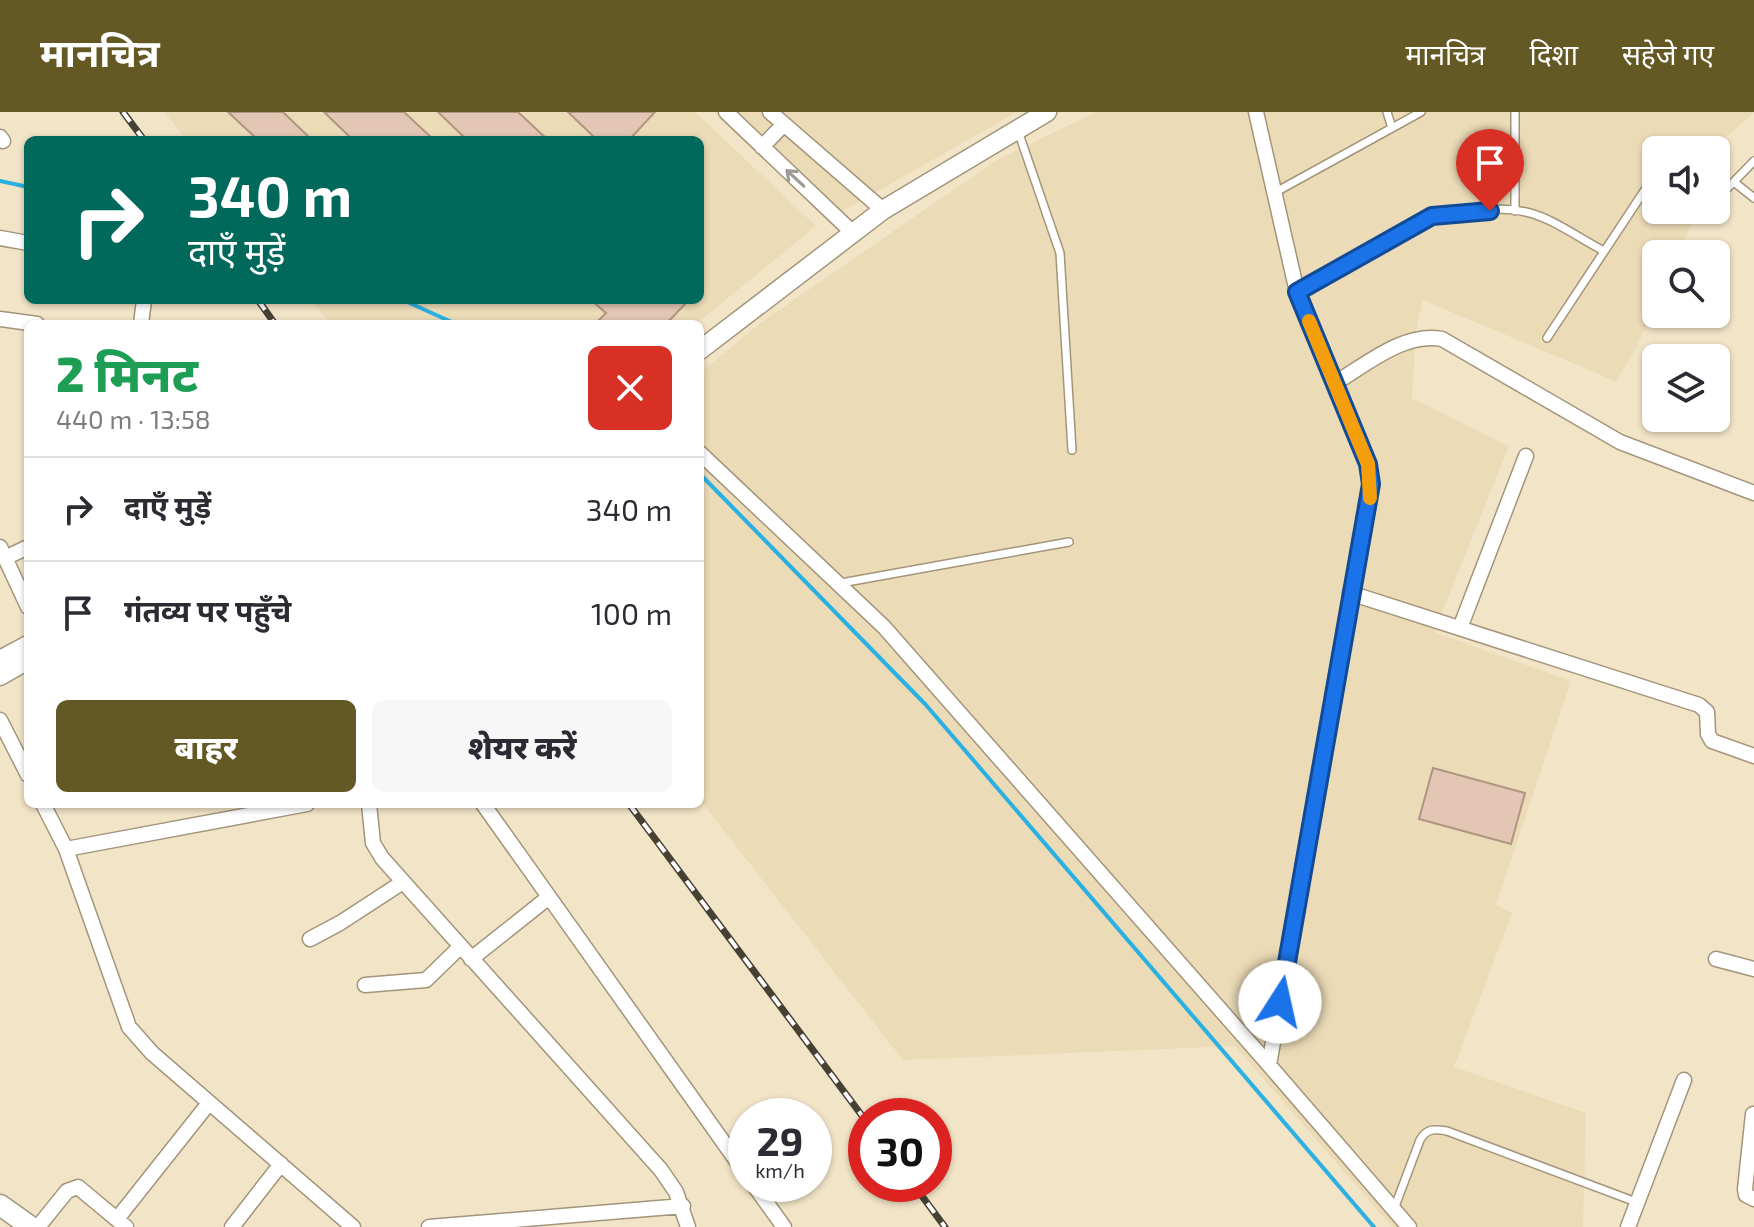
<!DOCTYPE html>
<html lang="hi">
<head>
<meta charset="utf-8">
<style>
  body { margin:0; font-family:"Exo 2","Noto Sans Devanagari",sans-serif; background:#f7f7f7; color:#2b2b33; height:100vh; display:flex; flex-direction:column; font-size:30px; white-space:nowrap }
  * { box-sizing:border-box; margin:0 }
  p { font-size:26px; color:#7c7c81 }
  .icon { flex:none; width:44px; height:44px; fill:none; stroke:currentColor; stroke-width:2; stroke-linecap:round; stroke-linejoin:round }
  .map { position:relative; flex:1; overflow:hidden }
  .panel { position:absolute; left:24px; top:208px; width:680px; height:488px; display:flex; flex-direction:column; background:#fff; border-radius:12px; box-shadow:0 2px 6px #0004 }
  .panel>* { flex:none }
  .top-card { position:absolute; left:24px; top:24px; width:680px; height:168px; border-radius:12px; box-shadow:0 2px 6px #0004; background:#00695c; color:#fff; overflow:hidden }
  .buttons { position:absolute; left:1642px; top:24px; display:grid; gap:16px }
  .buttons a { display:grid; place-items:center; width:88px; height:88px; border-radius:12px; background:#fff; box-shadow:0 2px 6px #0004; font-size:40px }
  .speed { position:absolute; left:728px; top:986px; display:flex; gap:16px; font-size:40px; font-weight:700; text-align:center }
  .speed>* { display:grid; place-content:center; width:104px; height:104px; border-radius:50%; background:#fff; box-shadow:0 2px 6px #0004; line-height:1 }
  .speed small { font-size:20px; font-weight:400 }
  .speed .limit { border:12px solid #d22; background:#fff; color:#111 }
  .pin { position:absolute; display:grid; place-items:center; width:68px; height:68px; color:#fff; margin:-82px -34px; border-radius:50% 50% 50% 0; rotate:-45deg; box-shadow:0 0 8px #0007 }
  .pin .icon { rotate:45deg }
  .me { position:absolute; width:88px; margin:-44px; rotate:10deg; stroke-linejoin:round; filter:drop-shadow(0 0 6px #0008) }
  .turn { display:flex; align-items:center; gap:28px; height:168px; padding:0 32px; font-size:36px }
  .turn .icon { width:104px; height:104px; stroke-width:2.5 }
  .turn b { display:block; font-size:56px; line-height:68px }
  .round { display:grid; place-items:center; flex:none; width:84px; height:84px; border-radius:12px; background:#f7f7f7 }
  .head { display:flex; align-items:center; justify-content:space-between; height:136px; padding:0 32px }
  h1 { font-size:48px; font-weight:800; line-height:60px; color:#1e9e55 }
  .primary-button { display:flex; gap:16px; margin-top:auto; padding:16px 32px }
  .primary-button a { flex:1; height:92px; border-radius:12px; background:#645925; color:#fff; font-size:32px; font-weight:800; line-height:92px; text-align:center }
  .primary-button a+a { background:#f7f7f7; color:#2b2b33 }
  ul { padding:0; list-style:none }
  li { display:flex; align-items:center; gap:24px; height:104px; padding:0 32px; border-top:2px solid #e1e1e2 }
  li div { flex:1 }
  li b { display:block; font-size:30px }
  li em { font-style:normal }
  header { display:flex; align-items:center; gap:48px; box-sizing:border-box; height:112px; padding:0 40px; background:#645925; color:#fff }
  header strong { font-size:38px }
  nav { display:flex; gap:44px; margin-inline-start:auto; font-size:28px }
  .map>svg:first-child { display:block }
</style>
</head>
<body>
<header>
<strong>मानचित्र</strong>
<nav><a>मानचित्र</a><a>दिशा</a><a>सहेजे गए</a></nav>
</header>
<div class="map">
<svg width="1754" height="1115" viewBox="0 0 1754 1115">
  <rect width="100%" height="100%" fill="#f2e4c7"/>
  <!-- built -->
  <path fill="#ecdbb7" d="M164,0H695L816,114L696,212H330L311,188H700V28H187Z
    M715,0H1017L829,107Z
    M1096,0H1754L1712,38H1656V98H1687L1695,104L1678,142H1656V192L1633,243L1615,269L1423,188L1416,219L1412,286L1509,334L1434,520L1571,569L1496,793L1512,801L1454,955L1586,1001L1583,1115H1392L1235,934L903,948L700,688V261L763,209L997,48Z"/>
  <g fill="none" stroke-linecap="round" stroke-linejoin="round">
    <!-- stream -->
    <path stroke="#2bb0e2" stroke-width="4" d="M0,69L28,75
      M403,188L456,212
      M700,362L926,593L1374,1115"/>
  </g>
  <!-- building -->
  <path fill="#e3c6b3" stroke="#b09583" stroke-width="2" d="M228,0H283L312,28H258Z
    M324,0H404L434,28H353Z
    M438,0H518L548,28H467Z
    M568,0H655L629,28H597Z
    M591,188H689L666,212H595L606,201Z
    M1433,656L1525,681L1511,732L1419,707Z"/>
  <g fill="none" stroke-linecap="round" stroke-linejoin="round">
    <defs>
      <path id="service" d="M1387,0L1392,16
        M1515,0V99
        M1018,19L1060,141L1072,338
        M1734,70L1754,86
        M1274,81L1421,0
        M1716,88L1754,49
        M1297,180L1432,104C1460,98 1498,94 1526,100C1553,106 1580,127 1604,139
        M1547,226L1656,61
        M841,471L1069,430
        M1394,1097L1420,1028C1427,1016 1434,1017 1447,1019L1636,1090"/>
      <path id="minor" d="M726,0L852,120
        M770,0L883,98
        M1256,0L1297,180L1368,352L1371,372L1269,953L1409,1115
        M0,25L3,29
        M762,35L784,12
        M0,126L28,131
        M0,207L37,212
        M141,212L144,188
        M1335,271C1367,252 1404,220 1442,227L1620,330L1754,381
        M700,341L884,515L1269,953
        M0,435L28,495
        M5,446L28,435
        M1350,481L1699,593L1707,600L1708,622L1712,629L1754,644
        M1460,516L1526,344
        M0,608L28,663
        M43,692L66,737L129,915L152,941L353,1115
        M369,692L373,731L382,746L661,1058L676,1080L688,1115
        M483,692L746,1062
        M66,737L307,692
        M310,827L340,811L403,770
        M471,847L549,785
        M1716,847L1754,857
        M365,873L426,868L460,835
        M1753,1002L1745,1077L1746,1083L1754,1087
        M753,1072L784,1115
        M117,1107L209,991
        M38,1115L67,1079L78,1075L126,1115
        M232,1115L281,1052
        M429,1115L683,1094
        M1628,1115L1684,968"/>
      <path id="tertiary" d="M700,238L883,98L1047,0
        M0,548L28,533
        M0,564L28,548"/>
      <path id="secondary" d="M0,1093L31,1115"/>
    </defs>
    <!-- service casing -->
    <use href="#service" stroke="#a2957a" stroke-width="10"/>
    <!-- minor casing -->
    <use href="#minor" stroke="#a2957a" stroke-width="17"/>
    <!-- tertiary casing -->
    <use href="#tertiary" stroke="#a2957a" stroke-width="21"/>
    <!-- secondary casing -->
    <use href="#secondary" stroke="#a2957a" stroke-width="23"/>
    <!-- service -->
    <use href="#service" stroke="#fff" stroke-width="7"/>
    <!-- minor -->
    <use href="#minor" stroke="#fff" stroke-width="14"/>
    <!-- tertiary -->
    <use href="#tertiary" stroke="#fff" stroke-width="18"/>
    <!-- secondary -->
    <use href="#secondary" stroke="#fff" stroke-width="20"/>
    <defs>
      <path id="rail" d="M123,0L144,28
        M258,188L275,212
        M629,692L866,1009
        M913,1072L945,1115"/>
    </defs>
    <!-- rail casing -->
    <use href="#rail" stroke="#474133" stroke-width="7"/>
    <!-- rail -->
    <use href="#rail" stroke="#fff" stroke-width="4" stroke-dasharray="12" stroke-linecap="butt"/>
  </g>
  <!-- one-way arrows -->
  <defs><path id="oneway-shaft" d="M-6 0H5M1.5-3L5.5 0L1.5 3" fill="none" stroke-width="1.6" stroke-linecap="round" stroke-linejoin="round" transform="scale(2)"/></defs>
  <use stroke="#9d9b96" href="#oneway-shaft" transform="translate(795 66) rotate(-137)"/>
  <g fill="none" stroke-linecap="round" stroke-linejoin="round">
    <defs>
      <path id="route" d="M1280,890L1371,372L1368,352L1297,180L1432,104L1490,99"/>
    </defs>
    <!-- route casing -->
    <use href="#route" stroke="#114b97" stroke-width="20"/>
    <!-- route -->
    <use href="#route" stroke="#1a73e8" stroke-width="14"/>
    <!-- slow -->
    <path stroke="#f59e0b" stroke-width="14" d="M1309,209L1368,352L1370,386"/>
  </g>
</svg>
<div class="buttons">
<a><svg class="icon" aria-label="sound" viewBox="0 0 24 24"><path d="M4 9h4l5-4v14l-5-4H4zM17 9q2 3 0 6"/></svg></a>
<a><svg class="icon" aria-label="search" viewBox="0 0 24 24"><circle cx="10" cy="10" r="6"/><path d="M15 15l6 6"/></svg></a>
<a><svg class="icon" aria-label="layers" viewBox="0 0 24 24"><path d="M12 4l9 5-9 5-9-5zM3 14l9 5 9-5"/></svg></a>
</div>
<div class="speed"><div>29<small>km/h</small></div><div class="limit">30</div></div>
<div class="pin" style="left:1490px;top:99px;background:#d93025"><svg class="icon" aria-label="arrive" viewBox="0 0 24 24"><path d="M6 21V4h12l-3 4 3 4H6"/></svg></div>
<svg class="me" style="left:1280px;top:890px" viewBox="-20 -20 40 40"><circle r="19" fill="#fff"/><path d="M0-13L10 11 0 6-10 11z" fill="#1a73e8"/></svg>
<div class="top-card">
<div class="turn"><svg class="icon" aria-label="right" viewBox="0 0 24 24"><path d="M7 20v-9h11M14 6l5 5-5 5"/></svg><div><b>340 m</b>दाएँ मुड़ें</div></div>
</div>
<section class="panel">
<div class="head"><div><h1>2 मिनट</h1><p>440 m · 13:58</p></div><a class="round" style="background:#d93025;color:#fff"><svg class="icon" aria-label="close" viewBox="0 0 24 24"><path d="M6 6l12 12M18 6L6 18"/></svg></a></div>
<ul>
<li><svg class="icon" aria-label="right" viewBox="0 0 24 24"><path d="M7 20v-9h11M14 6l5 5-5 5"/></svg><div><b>दाएँ मुड़ें</b></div><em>340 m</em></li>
<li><svg class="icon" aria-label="arrive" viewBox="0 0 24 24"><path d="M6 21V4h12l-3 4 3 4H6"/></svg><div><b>गंतव्य पर पहुँचे</b></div><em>100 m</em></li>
</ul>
<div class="primary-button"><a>बाहर</a><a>शेयर करें</a></div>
</section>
</div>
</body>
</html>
